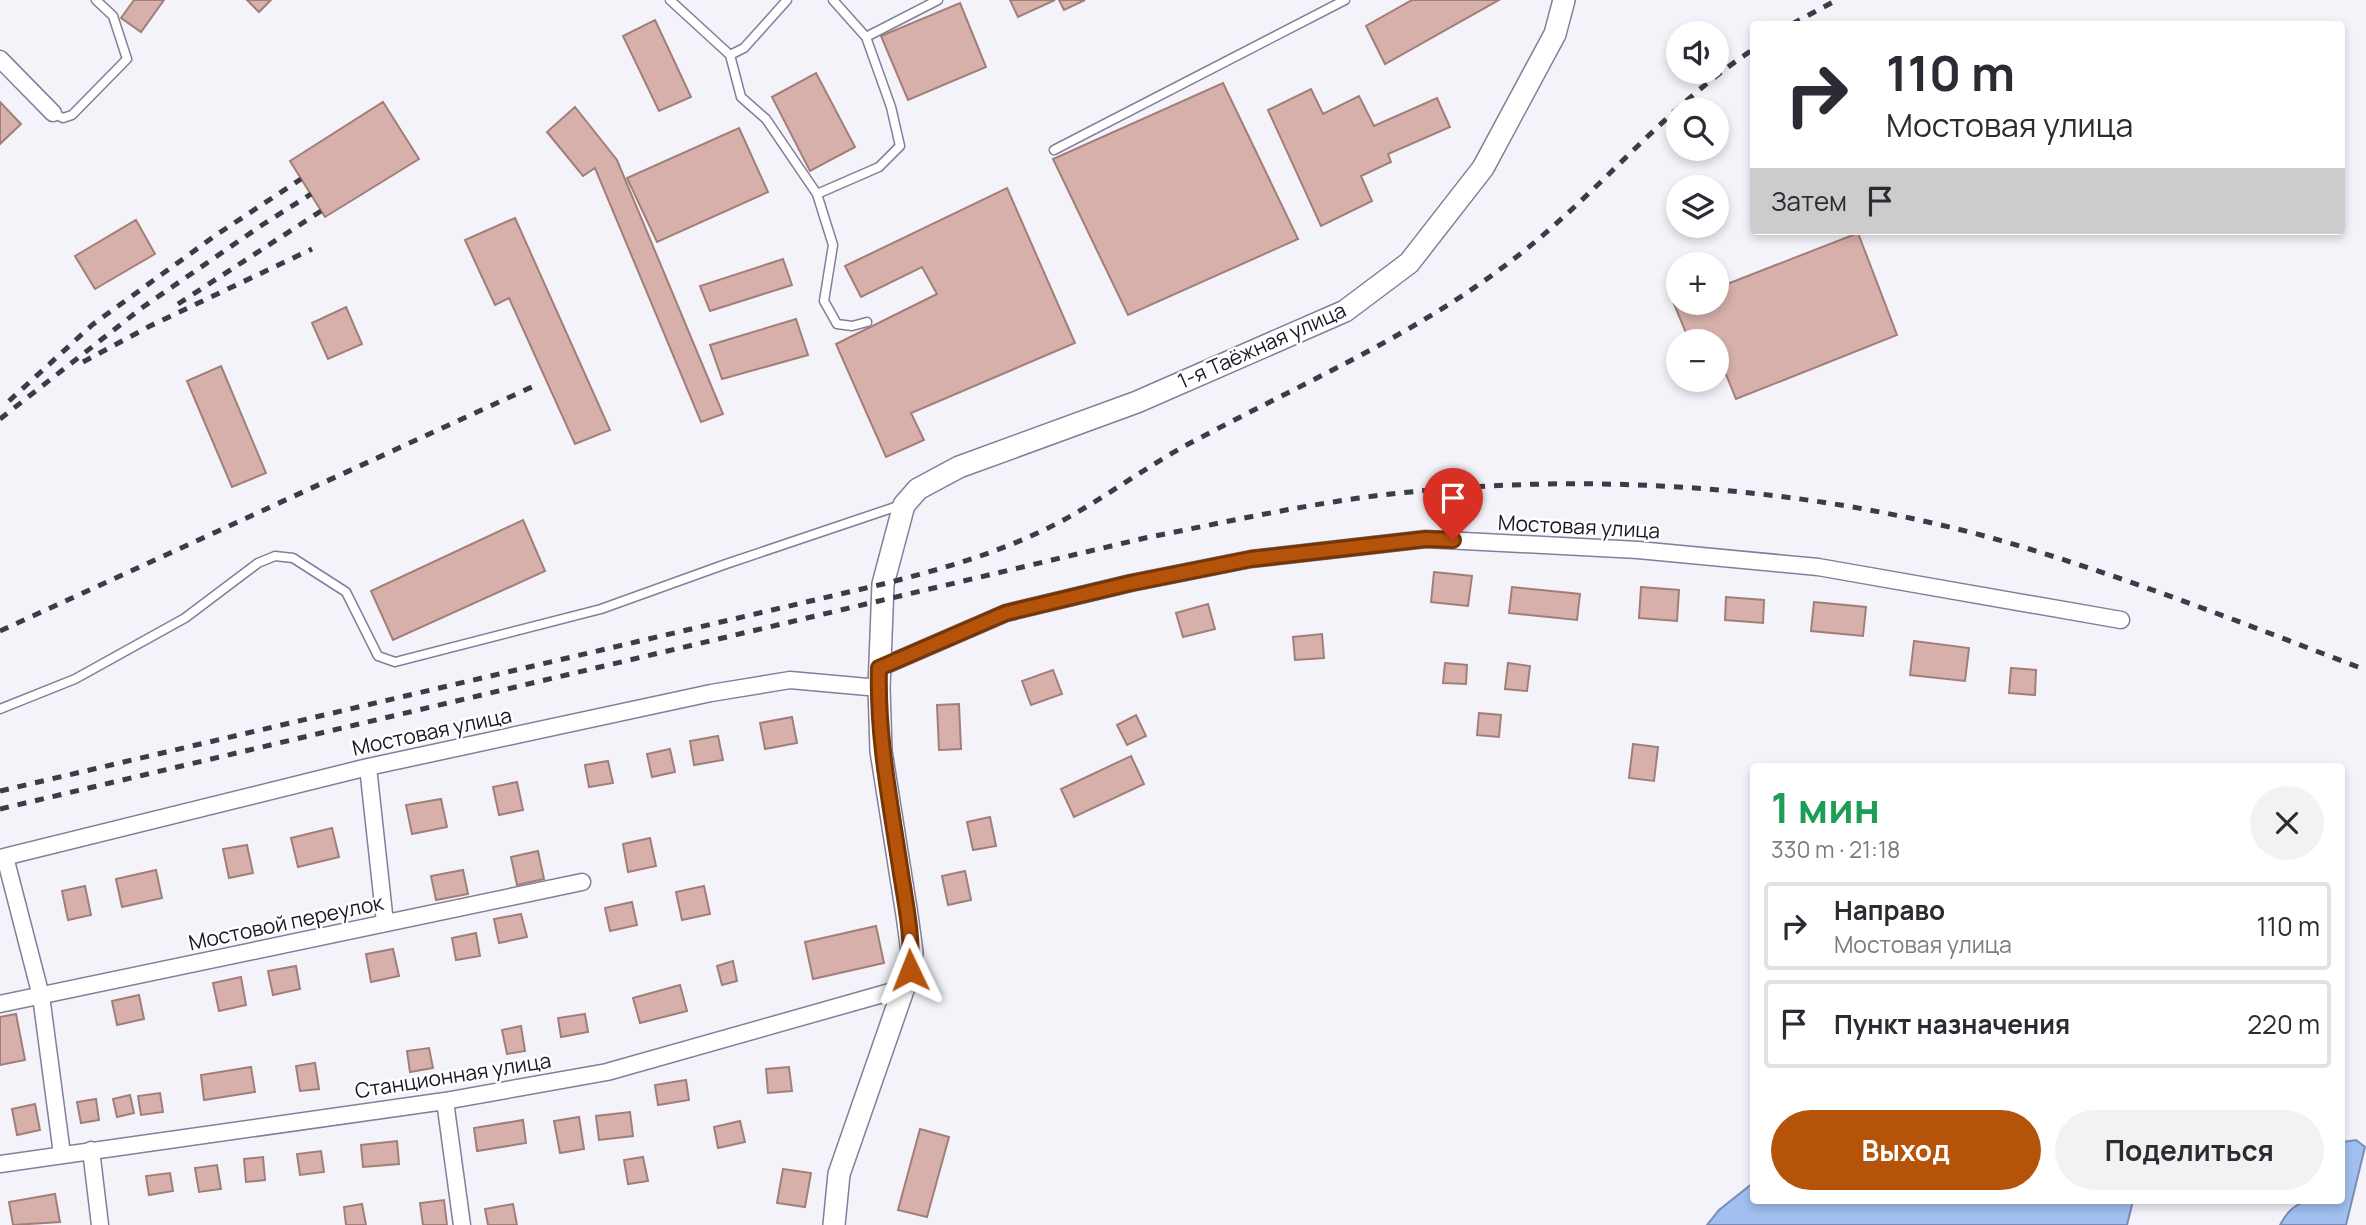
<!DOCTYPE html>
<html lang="ru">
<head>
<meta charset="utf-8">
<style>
  body { margin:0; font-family:Manrope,sans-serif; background:#f2f2f3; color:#2b2b33; height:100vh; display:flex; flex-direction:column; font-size:26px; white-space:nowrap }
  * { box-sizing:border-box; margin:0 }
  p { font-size:23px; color:#7c7c81 }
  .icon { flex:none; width:38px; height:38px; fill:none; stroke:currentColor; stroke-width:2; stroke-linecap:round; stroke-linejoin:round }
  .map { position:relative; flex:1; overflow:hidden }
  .drawer { position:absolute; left:1750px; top:763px; width:595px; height:441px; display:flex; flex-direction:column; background:#fff; border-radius:7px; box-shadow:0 4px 10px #0003 }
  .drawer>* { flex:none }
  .hud { position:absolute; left:1750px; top:21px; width:595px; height:214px; border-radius:7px; box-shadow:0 4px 10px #0003; background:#fff; color:#2b2b33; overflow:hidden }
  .tools { position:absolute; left:1666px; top:21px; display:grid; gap:14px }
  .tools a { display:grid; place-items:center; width:63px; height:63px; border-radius:50%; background:#fff; box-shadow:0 4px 10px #0003; font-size:35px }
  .pin { position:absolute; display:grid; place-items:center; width:60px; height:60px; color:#fff; margin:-72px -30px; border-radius:50% 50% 50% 0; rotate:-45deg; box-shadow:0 0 7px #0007 }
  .pin .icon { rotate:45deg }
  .me { position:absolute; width:77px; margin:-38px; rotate:358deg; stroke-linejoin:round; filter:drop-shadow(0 0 5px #0008) }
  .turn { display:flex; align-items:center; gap:24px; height:147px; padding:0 21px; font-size:32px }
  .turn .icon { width:91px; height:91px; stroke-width:2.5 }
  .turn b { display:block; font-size:49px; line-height:60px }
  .then { display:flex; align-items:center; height:66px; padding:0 21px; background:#0003; gap:14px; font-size:26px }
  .round { display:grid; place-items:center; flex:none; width:74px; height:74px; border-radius:37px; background:#f2f2f3 }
  .summary { display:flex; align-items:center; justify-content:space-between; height:119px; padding:0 21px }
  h1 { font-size:42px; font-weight:700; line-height:52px; color:#1e9e55 }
  .action { display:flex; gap:14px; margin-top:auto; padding:14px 21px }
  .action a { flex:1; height:80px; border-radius:42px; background:#b45309; color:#fff; font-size:28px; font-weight:700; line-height:80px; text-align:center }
  .action a+a { background:#f2f2f3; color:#2b2b33 }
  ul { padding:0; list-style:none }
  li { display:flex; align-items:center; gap:21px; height:88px; margin:0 14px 10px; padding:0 7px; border:4px solid #e1e1e2; border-radius:7px }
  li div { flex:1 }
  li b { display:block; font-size:26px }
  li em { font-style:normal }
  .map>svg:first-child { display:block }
</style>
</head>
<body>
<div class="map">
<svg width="2366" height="1225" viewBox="0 0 2366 1225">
  <rect width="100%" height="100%" fill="#f4f3fa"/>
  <!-- water -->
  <path fill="#a1bff0" stroke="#788db3" stroke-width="2" d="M2356,1140L2365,1147L2346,1225H2280C2295,1196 2313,1200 2342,1200V1142Z
    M1753,1183L1754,1200L2133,1201L2127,1225H1707L1719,1210Z"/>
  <!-- building -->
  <path fill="#d7b0ab" stroke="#a27e79" stroke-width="2" d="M134,0H164L141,32L121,18Z
    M247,0H271L259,12Z
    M1010,0H1055L1018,17Z
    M1059,0H1085L1064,10Z
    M1412,0H1499L1385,64L1366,26Z
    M960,3L986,67L908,100L881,36Z
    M655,20L691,97L659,111L623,36Z
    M816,73L855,147L810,171L772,97Z
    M1223,83L1298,239L1128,315L1053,159Z
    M1311,89L1323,114L1359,96L1374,126L1437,98L1450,127L1388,154L1391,162L1361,176L1372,201L1321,226L1268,110Z
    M0,102L21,124L0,144Z
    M383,102L419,159L325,217L290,161Z
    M575,107L617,160L723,414L701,422L595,168L583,176L547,132Z
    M739,128L768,192L657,242L627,178Z
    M1007,188L1075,343L911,413L924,440L886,457L836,344L937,294L922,267L861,297L845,266Z
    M515,218L610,430L575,444L509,298L495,305L465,240Z
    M136,220L155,254L95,289L75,256Z
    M1858,233L1897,335L1736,399L1717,352V341H1712L1709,333L1689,340L1674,304L1717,303V288Z
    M783,259L792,285L710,311L700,286Z
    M346,307L362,344L328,359L312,323Z
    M796,319L808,355L722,379L710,345Z
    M221,366L266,473L232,487L187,381Z
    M523,520L545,571L393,640L371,591Z
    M1434,572L1472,576L1468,606L1431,602Z
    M1512,587L1580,594L1577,620L1509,613Z
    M1641,587L1679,590L1677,621L1639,618Z
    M1726,597L1764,600L1763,623L1725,620Z
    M1814,602L1866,607L1863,636L1811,631Z
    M1208,604L1215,629L1183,637L1176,613Z
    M1322,634L1324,658L1295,660L1293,637Z
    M1914,641L1969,648L1965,681L1910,675Z
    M1445,663L1467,665L1466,684L1443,683Z
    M1508,663L1530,666L1527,691L1505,689Z
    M2011,668L2036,670L2035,695L2009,693Z
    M1053,670L1062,694L1031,705L1022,681Z
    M959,704L961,749L939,750L937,705Z
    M1479,713L1501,715L1499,737L1477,735Z
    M1136,715L1146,736L1127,745L1117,725Z
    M792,717L797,743L765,749L760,723Z
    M718,736L723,760L694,765L690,741Z
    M1633,744L1658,747L1654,781L1629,778Z
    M670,749L675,772L652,777L647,754Z
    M1131,756L1144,784L1074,817L1061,789Z
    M608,761L613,783L589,787L585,765Z
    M517,782L523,810L499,815L493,787Z
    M441,799L447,827L412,834L406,805Z
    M990,817L996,846L973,850L967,822Z
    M332,828L339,857L298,867L291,838Z
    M650,838L656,866L628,872L623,844Z
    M247,845L253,873L229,878L223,849Z
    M538,851L544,879L517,885L511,857Z
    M156,870L162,898L122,907L116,879Z
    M463,870L468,894L436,900L431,876Z
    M965,871L971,900L948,905L942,876Z
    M85,886L91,915L68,920L62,891Z
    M704,886L710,914L682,920L676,892Z
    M632,902L637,925L610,931L605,908Z
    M521,914L527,937L499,943L494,919Z
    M876,926L884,963L813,979L805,942Z
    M476,933L480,956L456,960L452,938Z
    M393,949L399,976L371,982L366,954Z
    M733,961L737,981L722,985L717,966Z
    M296,966L300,989L273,995L268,971Z
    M241,977L246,1005L219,1011L213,983Z
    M680,985L687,1011L640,1023L633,998Z
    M139,995L144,1019L117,1025L112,1001Z
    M16,1014L25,1060L0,1065V1017Z
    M585,1014L588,1032L561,1037L558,1018Z
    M521,1026L525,1051L507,1054L502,1030Z
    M429,1048L433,1068L410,1072L407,1051Z
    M315,1063L319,1089L300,1091L296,1066Z
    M251,1067L255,1092L204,1100L201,1075Z
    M789,1067L792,1091L768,1093L766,1069Z
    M686,1080L689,1100L658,1105L655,1085Z
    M160,1093L163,1112L141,1115L138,1096Z
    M130,1095L134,1113L117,1117L113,1099Z
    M96,1099L99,1120L81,1123L77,1102Z
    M35,1104L40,1130L17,1135L12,1109Z
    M630,1112L633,1136L599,1140L596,1116Z
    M579,1117L584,1149L560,1153L554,1121Z
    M523,1120L526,1143L477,1151L474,1128Z
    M740,1121L745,1142L718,1148L714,1127Z
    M920,1129L949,1137L927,1217L898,1210Z
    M397,1141L399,1164L363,1167L361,1145Z
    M321,1151L324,1172L300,1175L297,1154Z
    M263,1157L265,1180L246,1182L244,1159Z
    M643,1157L648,1181L628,1184L624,1160Z
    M217,1165L221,1189L199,1192L195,1168Z
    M783,1169L811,1173L805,1207L777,1203Z
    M170,1173L173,1191L149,1195L146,1176Z
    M55,1194L60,1222L13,1225L9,1202Z
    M444,1200L447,1225H423L420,1203Z
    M362,1204L366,1225H346L344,1207Z
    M513,1204L517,1225H488L485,1209Z"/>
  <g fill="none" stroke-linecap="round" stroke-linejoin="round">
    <defs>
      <path id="service" d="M670,0L730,55L744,48L787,0
        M866,37L938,0
        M730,55L741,97L766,119L817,194L833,245L824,301L837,324L852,326L867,322
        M53,113L63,118L72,115L127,59L113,16L96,0
        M1054,150L1345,0
        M817,194L879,167L900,146L891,107L866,37L833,0
        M0,709L75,679L185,618L258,563L275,556L293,558L346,592L378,656L395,662L601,609L726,564L901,505"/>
      <path id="minor" d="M0,59L53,113
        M879,668L1006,613L1131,583L1251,559L1426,539L1638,550L1818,567L2121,620
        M368,767L385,923
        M5,857L41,996L62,1154
        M0,858L368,767L711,693L790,680L879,688
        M0,1004L582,882
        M445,1101L462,1225
        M91,1150L100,1225
        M0,1164L445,1101L607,1072L904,988"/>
      <path id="tertiary" d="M834,1225L839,1174L910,970L912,952L907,915L881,751L879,688L883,584L904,505L918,489L959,467L1137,402L1345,311L1409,263L1483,168L1555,34L1564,0"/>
    </defs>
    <!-- service casing -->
    <use href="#service" stroke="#827e9c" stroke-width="11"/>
    <!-- minor casing -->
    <use href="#minor" stroke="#827e9c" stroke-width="19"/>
    <!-- tertiary casing -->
    <use href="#tertiary" stroke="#827e9c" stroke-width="24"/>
    <!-- service -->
    <use href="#service" stroke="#fff" stroke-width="8"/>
    <!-- minor -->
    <use href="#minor" stroke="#fff" stroke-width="16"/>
    <!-- tertiary -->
    <use href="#tertiary" stroke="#fff" stroke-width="21"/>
    <!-- rail -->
    <path stroke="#3d3b46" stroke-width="5" stroke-dasharray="9 9" stroke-linecap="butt" d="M1792,24L1837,0
      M178,304L321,211
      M83,362L150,326L312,249
      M9,401L92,325L216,235L301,179
      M0,419L143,307L262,225L311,194
      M0,631L534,386
      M0,791L883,584C938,570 992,555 1044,530C1098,504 1145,466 1198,439C1305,382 1419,333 1515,258C1597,195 1667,105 1754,49
      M0,809L1145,538C1221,523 1297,506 1374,496C1576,471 1796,484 1992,538C2119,574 2242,623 2366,670"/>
  </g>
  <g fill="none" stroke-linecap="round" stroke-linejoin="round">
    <defs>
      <path id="route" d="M910,970C913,935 905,901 900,867C890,801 877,736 879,668L1006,613L1131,583L1251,559L1426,539L1453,540"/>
    </defs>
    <!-- route casing -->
    <use href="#route" stroke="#753606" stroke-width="18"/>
    <!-- route -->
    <use href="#route" stroke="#b45309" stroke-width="12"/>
  </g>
  <g text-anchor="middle" stroke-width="5" stroke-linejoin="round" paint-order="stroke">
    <!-- street labels -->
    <g font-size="21" fill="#1a1824" stroke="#fff">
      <text transform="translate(1262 346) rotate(-24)" y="7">1-я Таёжная улица</text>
      <text transform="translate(1579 527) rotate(3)" y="7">Мостовая улица</text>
      <text transform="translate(432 732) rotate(-12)" y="7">Мостовая улица</text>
      <text transform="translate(286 923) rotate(-12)" y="7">Мостовой переулок</text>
      <text transform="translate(453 1076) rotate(-9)" y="7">Станционная улица</text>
    </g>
  </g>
</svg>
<div class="tools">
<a><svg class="icon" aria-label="sound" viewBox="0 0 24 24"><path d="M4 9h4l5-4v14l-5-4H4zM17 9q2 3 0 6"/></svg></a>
<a><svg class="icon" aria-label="search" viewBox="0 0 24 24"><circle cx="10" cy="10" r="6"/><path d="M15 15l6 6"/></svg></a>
<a><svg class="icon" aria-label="layers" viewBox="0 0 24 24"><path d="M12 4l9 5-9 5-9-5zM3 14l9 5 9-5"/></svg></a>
<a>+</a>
<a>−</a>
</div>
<div class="pin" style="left:1453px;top:540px;background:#d93025"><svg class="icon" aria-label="arrive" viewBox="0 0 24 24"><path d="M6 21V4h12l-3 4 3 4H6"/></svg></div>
<svg class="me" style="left:910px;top:970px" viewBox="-20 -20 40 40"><path d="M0-17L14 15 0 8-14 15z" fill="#b45309" stroke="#fff" stroke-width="4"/></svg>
<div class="hud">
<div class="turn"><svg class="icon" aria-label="right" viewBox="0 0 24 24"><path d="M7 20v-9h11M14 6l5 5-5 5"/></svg><div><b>110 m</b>Мостовая улица</div></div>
<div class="then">Затем<svg class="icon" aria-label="arrive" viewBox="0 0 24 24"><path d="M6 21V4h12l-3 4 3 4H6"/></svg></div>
</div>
<section class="drawer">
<div class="summary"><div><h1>1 мин</h1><p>330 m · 21:18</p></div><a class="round"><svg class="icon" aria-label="close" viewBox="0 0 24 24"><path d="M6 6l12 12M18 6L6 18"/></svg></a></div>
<ul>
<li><svg class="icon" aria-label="right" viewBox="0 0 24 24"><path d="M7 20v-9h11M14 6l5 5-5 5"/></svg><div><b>Направо</b><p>Мостовая улица</p></div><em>110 m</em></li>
<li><svg class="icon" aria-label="arrive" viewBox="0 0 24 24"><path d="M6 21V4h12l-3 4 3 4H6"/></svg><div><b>Пункт назначения</b></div><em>220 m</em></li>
</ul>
<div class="action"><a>Выход</a><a>Поделиться</a></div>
</section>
</div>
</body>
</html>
